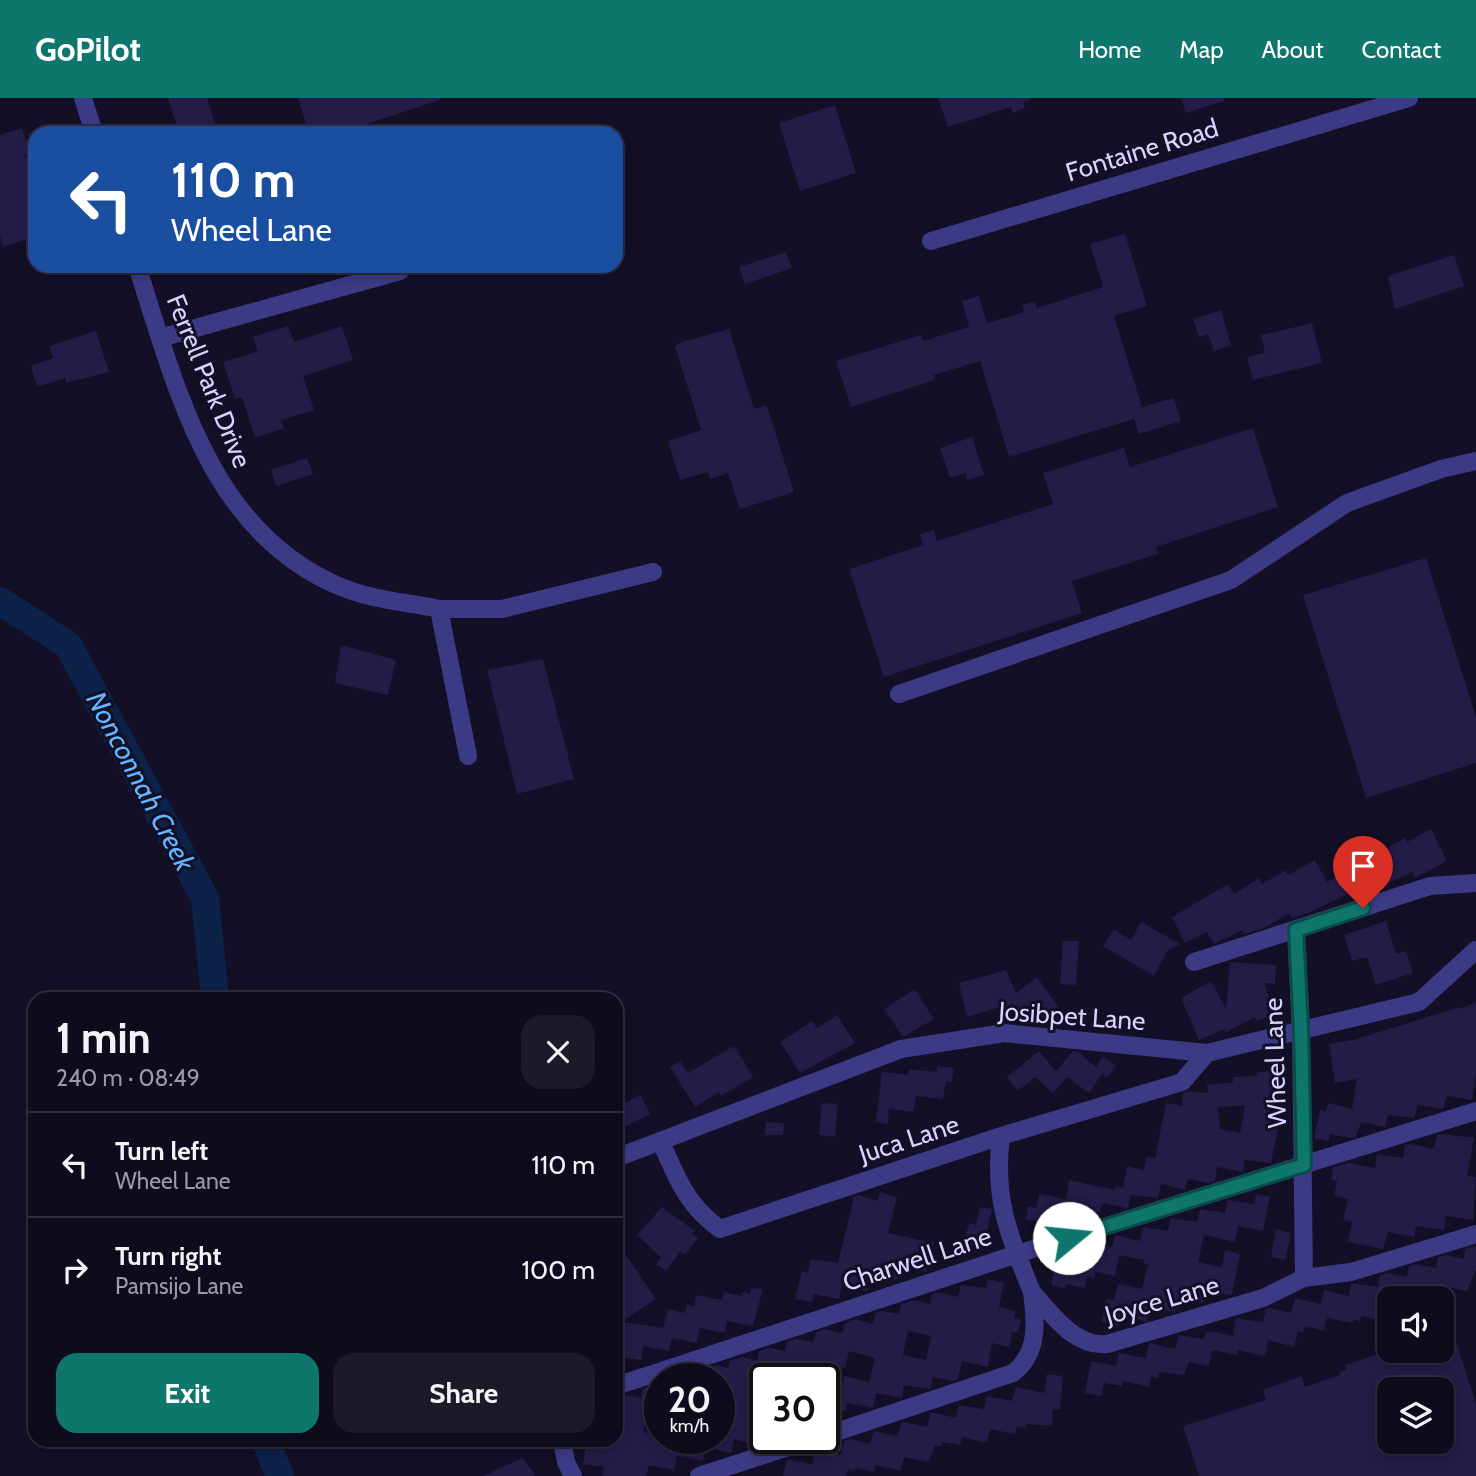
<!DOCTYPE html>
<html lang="en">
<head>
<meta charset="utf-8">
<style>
  body { margin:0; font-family:Cabin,sans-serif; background:#1c1929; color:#f1f3f6; height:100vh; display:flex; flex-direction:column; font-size:26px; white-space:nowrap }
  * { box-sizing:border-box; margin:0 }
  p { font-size:23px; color:#9b9ba3 }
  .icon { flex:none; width:38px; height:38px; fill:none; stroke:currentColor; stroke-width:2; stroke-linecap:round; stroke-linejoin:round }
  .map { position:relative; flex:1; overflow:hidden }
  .panel { position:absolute; left:28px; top:894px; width:595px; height:455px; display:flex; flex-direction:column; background:#0e0b1c; border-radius:21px; box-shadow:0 4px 10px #0003,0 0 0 2px #2e2b3b }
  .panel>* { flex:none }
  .banner { position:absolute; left:28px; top:28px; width:595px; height:147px; border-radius:21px; box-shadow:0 4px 10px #0003,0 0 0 2px #2e2b3b; background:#1a4fa0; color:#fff; overflow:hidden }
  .controls { position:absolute; left:1377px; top:1188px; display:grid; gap:14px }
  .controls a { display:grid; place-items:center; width:77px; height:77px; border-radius:14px; background:#0e0b1c; box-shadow:0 4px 10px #0003,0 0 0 2px #2e2b3b; font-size:35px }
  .speed { position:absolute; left:644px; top:1265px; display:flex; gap:14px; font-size:35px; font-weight:700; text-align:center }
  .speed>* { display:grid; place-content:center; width:91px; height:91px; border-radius:50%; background:#0e0b1c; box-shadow:0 4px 10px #0003,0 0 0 2px #2e2b3b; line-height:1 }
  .speed small { font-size:18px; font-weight:400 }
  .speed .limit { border:4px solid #111; border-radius:10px; background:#fff; color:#111 }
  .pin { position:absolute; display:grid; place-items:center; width:60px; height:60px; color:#fff; margin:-72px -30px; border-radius:50% 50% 50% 0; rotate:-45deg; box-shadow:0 0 7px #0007 }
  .pin .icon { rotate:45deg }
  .me { position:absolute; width:77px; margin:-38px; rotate:73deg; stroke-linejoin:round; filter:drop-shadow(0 0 5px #0008) }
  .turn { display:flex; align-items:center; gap:24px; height:147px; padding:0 28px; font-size:32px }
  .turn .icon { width:91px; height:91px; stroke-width:2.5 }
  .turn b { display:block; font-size:49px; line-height:60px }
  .round { display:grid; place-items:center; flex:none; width:74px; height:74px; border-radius:21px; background:#1c1929 }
  .headline { display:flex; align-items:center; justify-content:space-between; height:119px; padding:0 28px }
  h1 { font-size:42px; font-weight:800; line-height:52px }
  .primary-button { display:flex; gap:14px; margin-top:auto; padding:14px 28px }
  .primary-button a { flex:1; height:80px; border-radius:21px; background:#0f766e; color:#fff; font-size:28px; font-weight:800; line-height:80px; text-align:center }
  .primary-button a+a { background:#1c1929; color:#f1f3f6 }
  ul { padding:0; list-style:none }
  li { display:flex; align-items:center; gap:21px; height:105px; padding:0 28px; border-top:2px solid #2e2b3b }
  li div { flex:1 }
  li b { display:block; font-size:26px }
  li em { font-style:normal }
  header { display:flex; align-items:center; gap:42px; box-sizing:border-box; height:98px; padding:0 35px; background:#0f766e; color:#fff }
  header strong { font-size:33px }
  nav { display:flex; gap:38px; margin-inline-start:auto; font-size:24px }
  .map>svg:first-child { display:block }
</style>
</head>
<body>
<header>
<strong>GoPilot</strong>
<nav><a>Home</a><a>Map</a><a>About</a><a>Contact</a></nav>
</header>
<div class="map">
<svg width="1476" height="1378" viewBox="0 0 1476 1378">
  <rect width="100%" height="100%" fill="#130f26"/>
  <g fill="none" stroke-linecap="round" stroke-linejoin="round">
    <!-- river -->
    <path stroke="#0c2248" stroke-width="28" d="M0,503L68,547L205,800L215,901
      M265,1342L280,1378"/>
  </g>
  <!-- building -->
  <path fill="#241b47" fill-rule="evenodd" d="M168,0H207L218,35H179Z
    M298,0H440V2L339,35H309Z
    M938,0H1030V2L1023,4L1025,10L1013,15L1011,9L948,29Z
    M1181,0H1224V3L1186,15Z
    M835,7L856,75L800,93L779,25Z
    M22,30L30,55L24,57L35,91V138L3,149L0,138V37Z
    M1125,136L1147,208L1114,218L1124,250L1142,309L1174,300L1181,323L1139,336L1134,321L1009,359L980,263L934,277L935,282L851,309L836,263L921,237L923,243L969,229L962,203L979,198L987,225L1024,214L1022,207L1035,203L1037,210L1103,189L1090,146Z
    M786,154L792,170L745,186L739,169Z
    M1454,157L1464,188L1395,211L1388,178Z
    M1221,212L1231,247L1214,253L1208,236L1199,239L1193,221Z
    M1312,225L1322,265L1253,282L1247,259L1265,255L1261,237Z
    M288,228L294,244L342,228L353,262L303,278L314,312L281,322L284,330L255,340L242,299L235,301L223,264L258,253L253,239Z
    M729,231L754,311L766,307L768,311L794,394L740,411L728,375L710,381L708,374L680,382L668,343L701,332L675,248L682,244Z
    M96,233L109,274L66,285L65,280L37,289L31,268L53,260L49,248Z
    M1253,330L1278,409L1156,449L1158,456L1072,483L1082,515L884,579L849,471L923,447L920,436L934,432L937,443L1053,406L1043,375L1124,350L1130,369Z
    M972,339L984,377L967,382L965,375L950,380L940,350Z
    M307,360L313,376L276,388L271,372Z
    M1426,460L1476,619V665L1366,700L1303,497Z
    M341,547L396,562L388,597L335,585Z
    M543,561L574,681L517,696L487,572Z
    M1431,731L1447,763L1415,780L1412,774L1386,786L1384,782L1358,796L1356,792L1309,815L1292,820L1289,815L1264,830L1244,836L1242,832L1214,846L1207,834L1185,845L1172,819L1228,786L1234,796L1259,780L1262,786L1286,772L1288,777L1315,762L1327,784L1405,740L1407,744Z
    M1386,823L1396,856L1406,853L1413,875L1376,887L1367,859L1352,863L1344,837Z
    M1141,824L1180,846L1168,852L1154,878L1103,848L1114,831L1131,842Z
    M1063,843H1079L1076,887L1060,886Z
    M1230,864L1276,867L1275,886L1264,885L1273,910L1267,911L1270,918L1256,923L1255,919L1225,935V931L1199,942L1181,900L1211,883L1226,911Z
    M1006,872L1016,895L1037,879L1064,917V921L1055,929L1048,928L1037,914L1017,922L1013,914L1006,916L1003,908L967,919L959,885Z
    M915,891L934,921L903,939L884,911Z
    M1476,904V976L1472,1002L1447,998L1443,1011L1418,1007L1414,1020L1388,1017L1385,1029L1361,1024L1356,1039L1351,1040L1330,1036L1329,1043L1314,1040L1320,1012L1326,1014L1328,1005L1352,1011L1357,981L1335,985L1329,946L1353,942L1460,909L1461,911Z
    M837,917L855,945L800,975L780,944L812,923L817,930Z
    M734,948L753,979L721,998L719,994L695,1009L670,969L680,963L688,975Z
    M1039,953L1056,973L1073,953L1078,954L1096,969L1103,958L1116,967L1107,980L1102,976L1089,995L1067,979L1053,995L1035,979L1018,993L1007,979Z
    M937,968L954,970L952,984L946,983L943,1001L916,998L913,1014L889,1011L888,1026L876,1024L882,974L908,977L909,971L937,974Z
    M1272,972L1275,994L1269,995L1272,1019L1280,1021L1271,1065L1245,1062L1243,1074L1217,1069L1215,1083L1208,1085L1188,1081L1185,1092L1161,1086L1158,1100L1131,1097L1128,1110L1102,1105L1099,1118L1074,1115L1072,1127L1067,1129L1026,1121L1028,1108L1036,1110L1039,1096L1066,1101L1069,1082L1115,1092L1116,1088L1123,1090L1127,1068L1144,1072L1147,1058L1155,1060L1166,1005L1182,1008L1183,995L1189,993L1208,995L1207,987L1233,984V979L1257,978V975ZM1245,1008L1240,1035L1220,1031L1218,1009Z
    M640,997L650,1016L616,1033V1010Z
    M822,1005L838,1006L835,1039L819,1037Z
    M766,1024L784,1025L783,1037H765Z
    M1442,1036L1474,1040L1467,1078L1476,1079L1473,1122L1446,1118L1444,1132L1416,1128L1414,1139L1388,1134L1383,1151L1348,1144L1352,1124L1343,1122L1348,1101L1334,1098L1337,1083L1331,1082L1333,1069L1349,1065L1375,1070L1377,1056L1403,1060L1405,1047L1410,1046L1434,1051L1437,1037Z
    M880,1094L897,1099L888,1135L934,1145L926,1174L900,1168L897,1182L871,1176L867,1193L842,1187L839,1201L814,1196L812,1204L795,1201L802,1173L808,1175L811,1161L838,1165L854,1099L859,1097L877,1103Z
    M1256,1096L1270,1099L1263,1133L1238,1128L1235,1144L1204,1137L1198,1164L1222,1169L1225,1152L1240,1156L1232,1197L1205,1193L1203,1205L1177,1202L1175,1214L1149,1210L1146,1223L1120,1218L1118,1228L1101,1224L1107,1201L1114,1202L1118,1186L1142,1191L1148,1166L1143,1165L1144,1162L1119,1157L1115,1178L1095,1174L1094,1180L1087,1179L1085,1190L1066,1186L1065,1190L1051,1187L1057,1155L1082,1159L1084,1147L1091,1145L1112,1149L1115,1137L1140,1143L1143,1129L1168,1133L1171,1120L1197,1124L1200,1111L1225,1115L1228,1102L1254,1106Z
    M662,1109L695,1133L692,1136L698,1140L685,1157L680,1153L666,1173L656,1166L661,1159L637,1137Z
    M980,1109L992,1111L983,1151L964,1146L969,1125L976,1127Z
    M1276,1131L1291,1135L1285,1162L1271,1159Z
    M1476,1148V1172L1467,1193L1443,1188L1441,1200H1390V1208L1384,1207L1382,1222L1361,1218L1360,1223L1354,1222L1353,1225L1327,1220L1324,1233L1305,1228L1303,1235L1298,1233L1294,1249L1268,1242L1265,1258L1238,1252L1237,1257L1212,1252L1209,1268L1189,1264L1184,1277L1159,1274L1158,1280L1151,1279L1149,1289L1123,1283L1122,1288L1104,1285L1101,1298L1085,1295L1091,1263L1116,1268L1119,1255L1146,1260L1149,1245L1175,1251L1179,1237L1204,1241L1206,1234L1210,1233L1233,1238L1236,1220L1263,1224L1266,1211L1269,1210L1291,1215L1295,1200L1321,1206L1324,1192L1349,1198L1351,1185L1378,1189L1380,1177L1386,1175L1407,1179L1409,1168L1415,1166L1436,1170L1438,1159L1445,1157L1464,1161L1465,1151Z
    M625,1156L656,1201L622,1224L663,1230L668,1211L685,1215L687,1207L694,1208L696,1197L722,1202L724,1194L742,1198L743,1194L750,1196L751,1190L763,1191L753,1228L727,1223L725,1235L700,1230L697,1245L672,1240L669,1253L643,1248L641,1262L616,1258V1163Z
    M988,1181L1004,1185L999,1209L1015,1213L1014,1220L1021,1222L1018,1235L1012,1234L1009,1249L992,1245L988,1269L962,1263L958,1281L952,1283L933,1279L930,1291L904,1287L902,1300L876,1295L873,1310L847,1305L846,1313L832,1310L835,1294L840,1295L844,1278L869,1284L875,1260L849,1253L845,1270L819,1263L817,1270L792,1264L789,1281H765V1320L759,1347L734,1341L731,1355L706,1349L703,1363L677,1358L674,1372L649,1367L646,1378H602L604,1369L583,1366L587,1342H616V1299L626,1297L641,1300L642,1291L659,1286L654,1308L649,1307L643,1334L655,1336L654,1340H719L726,1296L723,1295L726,1281H699L700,1272L715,1267L728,1270L730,1263L741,1259L757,1262L759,1253L769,1250L785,1253L787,1244L796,1241L813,1244L816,1234L825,1231L842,1235L845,1225L855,1221L873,1226L875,1215L882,1213L899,1216L901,1206L914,1202L930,1206L932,1196L936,1194L958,1199L961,1187L986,1190ZM908,1233L931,1238L926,1262L903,1257Z
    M1456,1243L1476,1306V1378H1199L1183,1328L1266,1302L1263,1292L1301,1278L1305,1289L1340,1277L1339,1274L1347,1272L1346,1267L1387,1253L1390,1260L1413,1253H1442V1248ZM1390,1292H1442V1344H1390Z
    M1047,1276L1063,1278L1060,1312L1053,1311L1052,1328L1027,1326L1026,1330L1017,1328L1015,1336L990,1331L987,1345L962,1339L960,1347L942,1344L941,1349L935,1348L929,1364L904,1359L901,1373L875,1367L874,1374L855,1370V1373L848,1371L846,1378H783L787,1361L812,1366L815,1352L841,1357L844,1343L850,1341L870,1346L874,1333L897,1338L902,1324L927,1329L931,1314L956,1320L959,1307L984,1311L987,1298L1012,1303L1016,1289L1045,1295Z
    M523,1360L535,1378H483Z"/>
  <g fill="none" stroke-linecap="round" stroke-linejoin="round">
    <!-- minor -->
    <path stroke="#3d3a85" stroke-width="18" d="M83,0L94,35
      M931,143L1409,0
      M137,168C177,291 209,434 341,489C373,502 406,504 439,511L468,658
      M160,240L400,173
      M439,511H502L653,474
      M899,596L1231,482L1347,405L1441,371L1476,363
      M1296,832L1301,932L1304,1180
      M1194,864L1430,788L1476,785
      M1001,1038C993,1101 1009,1137 1032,1194
      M661,1044C677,1080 687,1108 720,1131L1001,1038L1182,984L1207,955
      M616,1060L901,951L1004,935L1207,955L1419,904L1476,852
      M616,1288L1017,1156L1476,1013
      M824,1338L1013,1275C1039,1255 1036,1224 1032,1194C1052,1216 1074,1249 1107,1246L1263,1200L1304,1180L1351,1174L1476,1136
      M562,1342L566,1364L573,1378
      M699,1378L816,1340"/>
  </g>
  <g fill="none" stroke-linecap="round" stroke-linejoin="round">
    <defs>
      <path id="route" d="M1069,1140L1304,1067L1301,932L1296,832L1363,810"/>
    </defs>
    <!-- route casing -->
    <use href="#route" stroke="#0a4d48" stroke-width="18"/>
    <!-- route -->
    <use href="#route" stroke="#0f766e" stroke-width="12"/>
  </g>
  <g text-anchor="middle" stroke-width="6" stroke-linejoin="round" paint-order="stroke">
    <!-- street labels -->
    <g font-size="26" fill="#d9d4ff" stroke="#130f26">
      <text transform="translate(1142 52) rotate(-17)" y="9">Fontaine Road</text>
      <text transform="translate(209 283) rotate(68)" y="9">Ferrell Park Drive</text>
      <text transform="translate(1072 918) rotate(4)" y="9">Josibpet Lane</text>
      <text transform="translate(1275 965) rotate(-92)" y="9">Wheel Lane</text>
      <text transform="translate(909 1041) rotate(-18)" y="9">Juca Lane</text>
      <text transform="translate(917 1161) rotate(-18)" y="9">Charwell Lane</text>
      <text transform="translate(1162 1202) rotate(-16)" y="9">Joyce Lane</text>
    </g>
    <!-- water labels -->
    <g font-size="28" font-style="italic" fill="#62b6ff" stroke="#130f26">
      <text transform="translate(141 683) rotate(62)" y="10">Nonconnah Creek</text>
    </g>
  </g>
</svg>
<div class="controls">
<a><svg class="icon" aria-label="sound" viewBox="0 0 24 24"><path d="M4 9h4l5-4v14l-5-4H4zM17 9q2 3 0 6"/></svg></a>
<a><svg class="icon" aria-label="layers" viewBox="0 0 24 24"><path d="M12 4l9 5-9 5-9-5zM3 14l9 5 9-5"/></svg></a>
</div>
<div class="speed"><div>20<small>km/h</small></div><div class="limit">30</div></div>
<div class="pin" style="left:1363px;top:810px;background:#d93025"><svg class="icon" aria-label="arrive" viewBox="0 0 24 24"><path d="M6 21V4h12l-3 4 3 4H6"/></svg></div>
<svg class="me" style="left:1069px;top:1140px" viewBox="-20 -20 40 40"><circle r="19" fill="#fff"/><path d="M0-13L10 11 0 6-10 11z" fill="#0f766e"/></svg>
<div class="banner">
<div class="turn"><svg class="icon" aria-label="left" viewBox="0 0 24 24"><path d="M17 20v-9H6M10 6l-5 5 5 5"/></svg><div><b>110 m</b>Wheel Lane</div></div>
</div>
<section class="panel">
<div class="headline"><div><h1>1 min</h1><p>240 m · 08:49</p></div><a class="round"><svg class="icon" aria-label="close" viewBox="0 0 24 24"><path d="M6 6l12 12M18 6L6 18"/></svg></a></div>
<ul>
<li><svg class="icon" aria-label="left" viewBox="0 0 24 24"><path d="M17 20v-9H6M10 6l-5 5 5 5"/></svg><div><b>Turn left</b><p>Wheel Lane</p></div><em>110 m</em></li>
<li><svg class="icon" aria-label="right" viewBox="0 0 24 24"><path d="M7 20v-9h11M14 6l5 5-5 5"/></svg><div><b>Turn right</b><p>Pamsijo Lane</p></div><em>100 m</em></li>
</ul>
<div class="primary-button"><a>Exit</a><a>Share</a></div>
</section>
</div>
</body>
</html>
